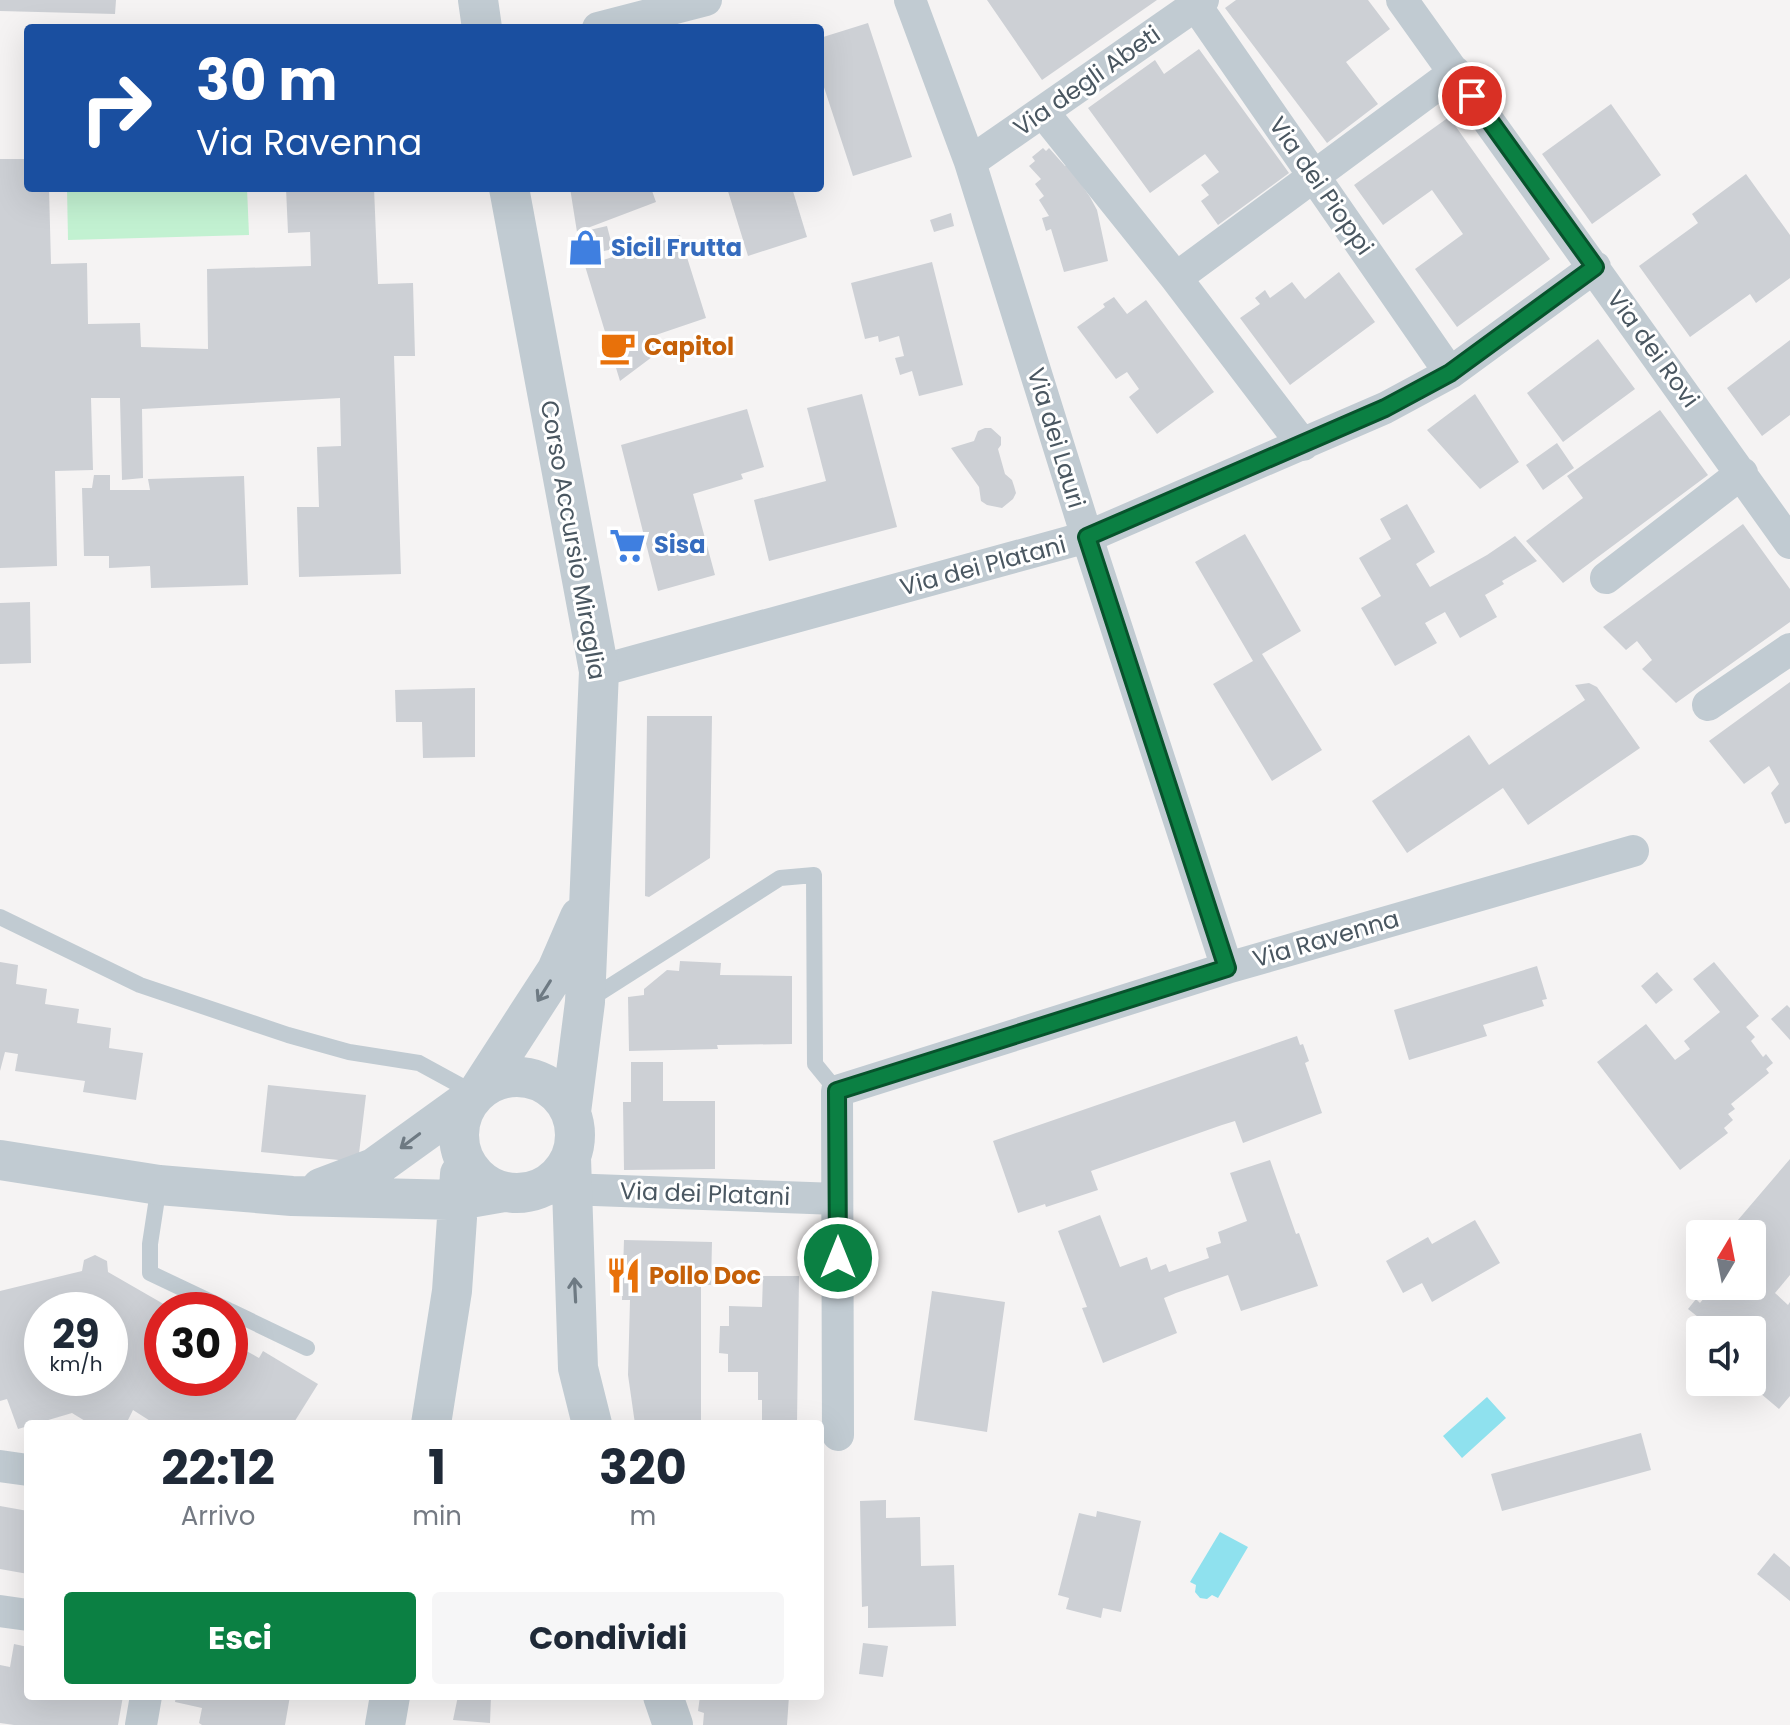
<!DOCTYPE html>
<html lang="it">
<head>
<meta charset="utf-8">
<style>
  body { margin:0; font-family:Poppins,sans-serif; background:#f6f6f7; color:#1f2937; height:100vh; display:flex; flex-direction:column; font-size:30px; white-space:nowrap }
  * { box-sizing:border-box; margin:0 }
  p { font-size:26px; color:#747a83 }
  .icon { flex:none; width:44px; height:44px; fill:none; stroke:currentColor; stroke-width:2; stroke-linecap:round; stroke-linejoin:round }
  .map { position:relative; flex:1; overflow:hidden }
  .panel { position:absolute; left:24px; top:1420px; width:800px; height:280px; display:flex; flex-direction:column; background:#fff; border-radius:8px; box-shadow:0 8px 32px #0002 }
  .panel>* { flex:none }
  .top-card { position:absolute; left:24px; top:24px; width:800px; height:168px; border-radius:8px; box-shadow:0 8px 32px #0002; background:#1a4fa0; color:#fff; overflow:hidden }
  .needle { width:52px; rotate:10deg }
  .tools { position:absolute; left:1686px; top:1220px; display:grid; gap:16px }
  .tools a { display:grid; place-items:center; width:80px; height:80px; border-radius:8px; background:#fff; box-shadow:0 8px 32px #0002; font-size:40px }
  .speed { position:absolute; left:24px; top:1292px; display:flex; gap:16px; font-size:40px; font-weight:700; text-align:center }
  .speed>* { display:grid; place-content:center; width:104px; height:104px; border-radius:50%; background:#fff; box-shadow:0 8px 32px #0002; line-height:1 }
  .speed small { font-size:20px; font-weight:400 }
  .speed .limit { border:12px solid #d22; background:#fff; color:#111 }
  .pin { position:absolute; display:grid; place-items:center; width:68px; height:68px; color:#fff; margin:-34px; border:4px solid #fff; border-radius:50%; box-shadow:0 2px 8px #0007 }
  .me { position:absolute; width:88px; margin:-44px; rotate:0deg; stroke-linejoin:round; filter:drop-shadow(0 0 6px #0008) }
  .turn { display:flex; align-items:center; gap:28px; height:168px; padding:0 40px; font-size:36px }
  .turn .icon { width:104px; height:104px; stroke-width:2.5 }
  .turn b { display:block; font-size:56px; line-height:68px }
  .eta { display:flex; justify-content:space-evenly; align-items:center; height:136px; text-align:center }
  .eta b { font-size:48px; font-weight:700; line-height:56px }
  .action { display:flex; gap:16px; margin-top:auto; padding:16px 40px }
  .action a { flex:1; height:92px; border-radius:8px; background:#0b8043; color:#fff; font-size:32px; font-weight:700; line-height:92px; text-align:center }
  .action a+a { background:#f6f6f7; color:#1f2937 }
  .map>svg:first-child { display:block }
</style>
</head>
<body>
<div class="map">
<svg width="1790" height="1725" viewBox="0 0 1790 1725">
  <rect width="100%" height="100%" fill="#f5f3f3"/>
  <!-- green -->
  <path fill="#c2f1d1" d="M67,188H247L249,235L68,240Z"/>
  <!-- water -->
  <path fill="#8fe1ee" d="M1487,1397L1506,1418L1462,1458L1443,1436Z
    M1220,1532L1248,1547L1218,1598L1212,1595L1207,1599L1200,1598L1195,1592L1196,1585L1190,1582Z"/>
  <!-- building -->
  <path fill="#cdd0d5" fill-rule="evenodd" d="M0,0H116L115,14L0,11Z
    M987,0H1157L1042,80Z
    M1236,0H1368L1390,29L1346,62L1378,104L1327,143L1225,8Z
    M868,23L912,157L853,176L820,75V38Z
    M1199,49L1289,173L1218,225L1201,201L1209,195L1201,185L1219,172L1205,154L1150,193L1088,108L1155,60L1164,74Z
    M1611,104L1661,175L1592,224L1542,154Z
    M1449,117L1550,259L1457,327L1415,269L1463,234L1432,190L1383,225L1354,185Z
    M1043,148L1046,151L1049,148L1065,166L1068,165L1090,197L1097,210L1108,261L1064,272L1051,229L1046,231L1042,218L1049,216L1039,200L1044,196L1035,184L1041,179L1029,166L1035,161L1032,157Z
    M0,159H28V188H49L51,264L87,263L88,324L140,323L141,347L208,349L207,269L311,266L310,232L288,233L286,188H374L378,284L413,283L415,356H394L401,574L299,577L297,507H319L317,447L341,446L340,398L142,409L143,478L122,480L120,398H91L93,470L55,471L57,566L0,568Z
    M1746,174L1790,235V278L1756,303L1750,294L1690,337L1639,266L1698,223L1692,214Z
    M570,188H651L656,202L577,232Z
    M727,188H792L807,237L748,256Z
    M951,213L954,226L934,232L930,220Z
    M607,226L613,249L586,255L581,232Z
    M680,235L706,318L650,337L656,354L620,381L585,266Z
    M932,262L963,385L919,396L912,371L900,375L895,358L904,356L899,336L879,342L878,336L865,339L851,283Z
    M1339,272L1375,322L1290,385L1240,318L1260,304L1255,298L1265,290L1270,298L1292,282L1305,299Z
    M1114,297L1127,314L1146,300L1214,392L1157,434L1129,397L1139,389L1127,372L1116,379L1077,327L1105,307L1103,304Z
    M1598,339L1635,389L1563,442L1527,393Z
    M1790,340V415L1762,436L1727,388Z
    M862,394L897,527L769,561L754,500L826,481L807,408Z
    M1475,394L1519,462L1480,489L1427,430Z
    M747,409L764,467L741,474L743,479L693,494L715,575L658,591L621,445Z
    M1660,410L1708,475L1563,583L1526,541L1583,498L1567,476Z
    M985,428H991L1001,437V445L998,449L1005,474L1012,480L1014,486L1016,493L1013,499L1002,508L987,505L981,501L979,487L951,448L974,441L978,431Z
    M1557,443L1574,468L1543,490L1526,465Z
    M94,475H110V490H150L148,479L244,476L248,585L151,588L150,566L109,568V556H84L82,488H92Z
    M1407,504L1435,552L1416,564L1430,587L1487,555L1515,536L1537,561L1502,581L1504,584L1485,595L1497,617L1460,638L1445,612L1425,623L1437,643L1395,666L1361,608L1381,596L1359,558L1391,539L1380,519Z
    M1743,524L1790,589V622L1676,703L1642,669L1652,660L1637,641L1626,650L1603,627Z
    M1245,534L1301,631L1262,654L1322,750L1272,781L1213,684L1253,661L1195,562Z
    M30,602L31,663L0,664V603Z
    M1790,682V822L1785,824L1771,793L1779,784L1769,766L1744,784L1709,741Z
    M1589,683L1597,687L1640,748L1528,825L1503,788L1407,853L1372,801L1469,735L1489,765L1585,700L1575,685Z
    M475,688V757L423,758L422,722H396L395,690Z
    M647,716H712L710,858L649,897L645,896Z
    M680,961L721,963L720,975L792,976V1044L717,1045L718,1049L629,1051L628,997L644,995V989L667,970L679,971Z
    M0,962L18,965L16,984L47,989L45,1004L79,1009L77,1023L111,1028L109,1048L143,1053L136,1100L83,1092L85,1081L15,1071L18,1054L5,1052L0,1071Z
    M1714,962L1759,1016L1746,1027L1755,1037L1751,1041L1763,1057L1766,1054L1773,1063L1766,1069L1769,1073L1731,1104L1735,1109L1728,1114L1733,1120L1724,1128L1728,1133L1680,1170L1597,1062L1646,1024L1675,1060L1690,1049L1684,1041L1720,1012L1693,979Z
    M1537,966L1547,999L1542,1000L1544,1006L1483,1025L1487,1036L1409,1060L1394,1010Z
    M1657,972L1673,990L1656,1004L1641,986Z
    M1787,1005L1790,1008V1040L1771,1019Z
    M1297,1036L1300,1045L1303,1044L1309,1061L1305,1063L1322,1113L1243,1143L1235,1121L1222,1125L1091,1171L1098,1190L1046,1207L1045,1204L1018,1213L993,1141Z
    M631,1062H663V1101H715V1169L624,1170L623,1102H631Z
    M268,1085L366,1095L358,1162L261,1152Z
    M1790,1159V1275L1775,1293L1788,1305L1790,1302V1396L1779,1409L1747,1382H1752V1330H1705L1694,1321L1698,1317L1688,1309L1696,1299L1700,1303L1711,1289L1708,1286H1752V1234H1726Z
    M1270,1160L1296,1234L1299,1233L1318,1286L1241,1311L1228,1275L1176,1293L1164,1298L1177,1333L1103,1363L1082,1308L1087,1307L1058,1231L1100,1215L1120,1267L1147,1257L1151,1270L1166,1264L1169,1272L1209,1258L1206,1248L1221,1243L1218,1232L1247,1221L1230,1173Z
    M1475,1220L1500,1263L1432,1302L1422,1283L1403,1293L1386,1261L1428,1237L1432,1244Z
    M624,1240L712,1242L711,1285H701V1424H635L628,1375L630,1300H622Z
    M95,1255L107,1261L108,1272L174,1310H162V1378H230V1342L259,1358L263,1351L318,1384L293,1424H155L133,1410L126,1424H90L72,1413L18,1429L7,1399L0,1401V1291L82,1271L84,1260ZM42,1310H110V1378H42Z
    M763,1276H799L797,1424H762V1400H758V1372H728V1354L719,1353L720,1326H729V1306L762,1307Z
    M932,1291L1005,1302L987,1432L914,1420Z
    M1641,1433L1651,1470L1502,1511L1491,1474Z
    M886,1500V1518L920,1517L921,1566L954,1565L956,1626L868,1628V1606L862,1607L860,1501Z
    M0,1506L28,1511V1574L0,1569Z
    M1097,1511L1141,1521L1121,1612L1103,1608L1101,1618L1066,1609L1069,1598L1058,1595L1079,1513L1096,1517Z
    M1774,1553L1790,1567V1601L1757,1574Z
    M863,1643L888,1646L883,1677L859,1674Z
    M14,1644L28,1647V1696H123L118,1725H14L0,1723V1665L10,1667Z
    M176,1696H290L285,1725H202L199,1723L202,1708L175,1702Z
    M458,1696H491L490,1723L453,1720Z
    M700,1696H789L787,1725H703L704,1713L698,1711Z"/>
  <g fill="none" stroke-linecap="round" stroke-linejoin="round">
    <!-- service -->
    <path stroke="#c1cbd2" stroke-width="16" d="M0,917L140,985L288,1035L349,1052L419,1063L474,1093
      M590,999L780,878L814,875L815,1064L837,1091
      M159,1185L150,1244V1273L228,1310
      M230,1311L307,1348"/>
    <!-- minor -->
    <path stroke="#c1cbd2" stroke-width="32" d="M910,0L970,162L1087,537L1227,968
      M1192,0L1450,373
      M1402,0L1790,543
      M598,28L706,0
      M1043,112L1176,278L1303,445
      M970,162L1203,0
      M1176,278L1455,72
      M1606,578L1742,473
      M599,671L1087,537L1385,408L1450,373L1595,267
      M1708,705L1790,649
      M540,1188L837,1199
      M838,1435L837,1091L1227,968L1633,851
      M0,1466L28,1470
      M0,1611L28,1615
      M141,1725L146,1696"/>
    <!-- tertiary -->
    <path stroke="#c1cbd2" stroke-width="40" d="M478,0L482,28
      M509,188L599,671L585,1002L571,1112
      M459 1135a58 58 0 1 1 116 0a58 58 0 1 1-116 0Z
      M478,1092L557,970L580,917
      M571,1158L578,1368L592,1424
      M0,1160L159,1185L292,1196L458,1200L504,1192
      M321,1188L374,1168L474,1096
      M431,1424L452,1291L460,1174
      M663,1696L673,1725
      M385,1725L390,1696"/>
  </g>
  <!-- one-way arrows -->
  <defs><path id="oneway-shaft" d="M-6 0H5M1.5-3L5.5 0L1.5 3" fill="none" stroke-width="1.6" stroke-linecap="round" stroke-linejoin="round" transform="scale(2)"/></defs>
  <g stroke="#6e7a83">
    <use href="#oneway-shaft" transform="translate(544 991) rotate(122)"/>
    <use href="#oneway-shaft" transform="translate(410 1141) rotate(143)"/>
    <use href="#oneway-shaft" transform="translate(575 1290) rotate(-93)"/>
  </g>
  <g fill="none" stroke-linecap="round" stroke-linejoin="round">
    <defs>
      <path id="route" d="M838,1258L837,1091L1227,968L1087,537L1385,408L1450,373L1595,267L1472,96"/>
    </defs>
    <!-- route casing -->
    <use href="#route" stroke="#07532c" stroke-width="20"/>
    <!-- route -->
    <use href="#route" stroke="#0b8043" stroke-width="14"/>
  </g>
  <!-- icons -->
  <defs>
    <symbol id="shop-bare" viewBox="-9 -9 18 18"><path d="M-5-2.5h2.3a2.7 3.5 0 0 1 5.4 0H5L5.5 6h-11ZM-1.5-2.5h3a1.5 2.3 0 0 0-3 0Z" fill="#3f7fe0" stroke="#fff" stroke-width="2.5" paint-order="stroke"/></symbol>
    <symbol id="cafe-bare" viewBox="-9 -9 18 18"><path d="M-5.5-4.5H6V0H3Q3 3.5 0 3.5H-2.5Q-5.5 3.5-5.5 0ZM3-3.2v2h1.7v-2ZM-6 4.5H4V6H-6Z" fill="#e8710a" stroke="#fff" stroke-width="2.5" paint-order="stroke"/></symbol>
    <symbol id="supermarket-bare" viewBox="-9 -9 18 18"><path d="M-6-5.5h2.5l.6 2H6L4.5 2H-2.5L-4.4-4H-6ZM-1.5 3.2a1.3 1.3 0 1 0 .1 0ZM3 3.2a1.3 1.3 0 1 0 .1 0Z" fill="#3f7fe0" stroke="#fff" stroke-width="2.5" paint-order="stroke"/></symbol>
    <symbol id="restaurant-bare" viewBox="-9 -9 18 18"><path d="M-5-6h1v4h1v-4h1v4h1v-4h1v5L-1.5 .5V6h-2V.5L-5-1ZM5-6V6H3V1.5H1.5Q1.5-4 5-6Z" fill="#e8710a" stroke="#fff" stroke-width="2.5" paint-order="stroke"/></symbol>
  </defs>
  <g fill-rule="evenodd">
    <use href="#shop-bare" x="560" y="222" width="51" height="51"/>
    <use href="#cafe-bare" x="592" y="322" width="51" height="51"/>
    <use href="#supermarket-bare" x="602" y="520" width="51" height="51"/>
    <use href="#restaurant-bare" x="598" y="1250" width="51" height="51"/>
  </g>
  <g text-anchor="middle" stroke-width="6" stroke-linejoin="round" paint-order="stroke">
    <!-- street labels -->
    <g font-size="24" fill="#4a5761" stroke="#fff">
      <text transform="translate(1087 81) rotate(-35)" y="8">Via degli Abeti</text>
      <text transform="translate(1321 186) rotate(55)" y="8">Via dei Pioppi</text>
      <text transform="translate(1653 349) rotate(54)" y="8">Via dei Rovi</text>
      <text transform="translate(1056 438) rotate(73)" y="8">Via dei Lauri</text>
      <text transform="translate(573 540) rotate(80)" y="8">Corso Accursio Miraglia</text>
      <text transform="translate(983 566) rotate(-15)" y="8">Via dei Platani</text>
      <text transform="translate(1326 939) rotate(-16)" y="8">Via Ravenna</text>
      <text transform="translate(705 1194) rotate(2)" y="8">Via dei Platani</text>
    </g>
    <!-- shop labels -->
    <g font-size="24" font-weight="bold" fill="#366cbe" stroke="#fff" text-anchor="start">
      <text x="611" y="256">Sicil Frutta</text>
      <text x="654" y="553">Sisa</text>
    </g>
    <!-- food labels -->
    <g font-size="24" font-weight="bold" fill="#c56008" stroke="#fff" text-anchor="start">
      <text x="644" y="355">Capitol</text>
      <text x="649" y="1284">Pollo Doc</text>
    </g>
  </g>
</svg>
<div class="tools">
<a><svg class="needle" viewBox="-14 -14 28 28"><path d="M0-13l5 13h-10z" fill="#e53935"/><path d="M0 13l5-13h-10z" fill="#747a83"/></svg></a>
<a><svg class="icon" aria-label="sound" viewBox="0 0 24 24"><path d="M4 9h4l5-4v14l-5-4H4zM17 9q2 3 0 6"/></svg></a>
</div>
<div class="speed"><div>29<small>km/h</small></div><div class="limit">30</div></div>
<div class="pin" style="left:1472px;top:96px;background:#d93025"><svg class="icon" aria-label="arrive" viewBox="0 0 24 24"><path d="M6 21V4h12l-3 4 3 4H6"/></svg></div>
<svg class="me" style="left:838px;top:1258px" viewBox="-20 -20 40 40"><circle r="17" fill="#0b8043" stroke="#fff" stroke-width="3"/><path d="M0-11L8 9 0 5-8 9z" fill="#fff"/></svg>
<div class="top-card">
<div class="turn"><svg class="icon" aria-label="right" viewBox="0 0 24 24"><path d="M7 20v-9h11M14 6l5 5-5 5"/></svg><div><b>30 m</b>Via Ravenna</div></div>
</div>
<section class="panel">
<div class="eta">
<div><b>22:12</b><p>Arrivo</p></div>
<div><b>1</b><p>min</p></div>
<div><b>320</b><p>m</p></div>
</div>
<div class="action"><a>Esci</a><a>Condividi</a></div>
</section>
</div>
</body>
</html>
